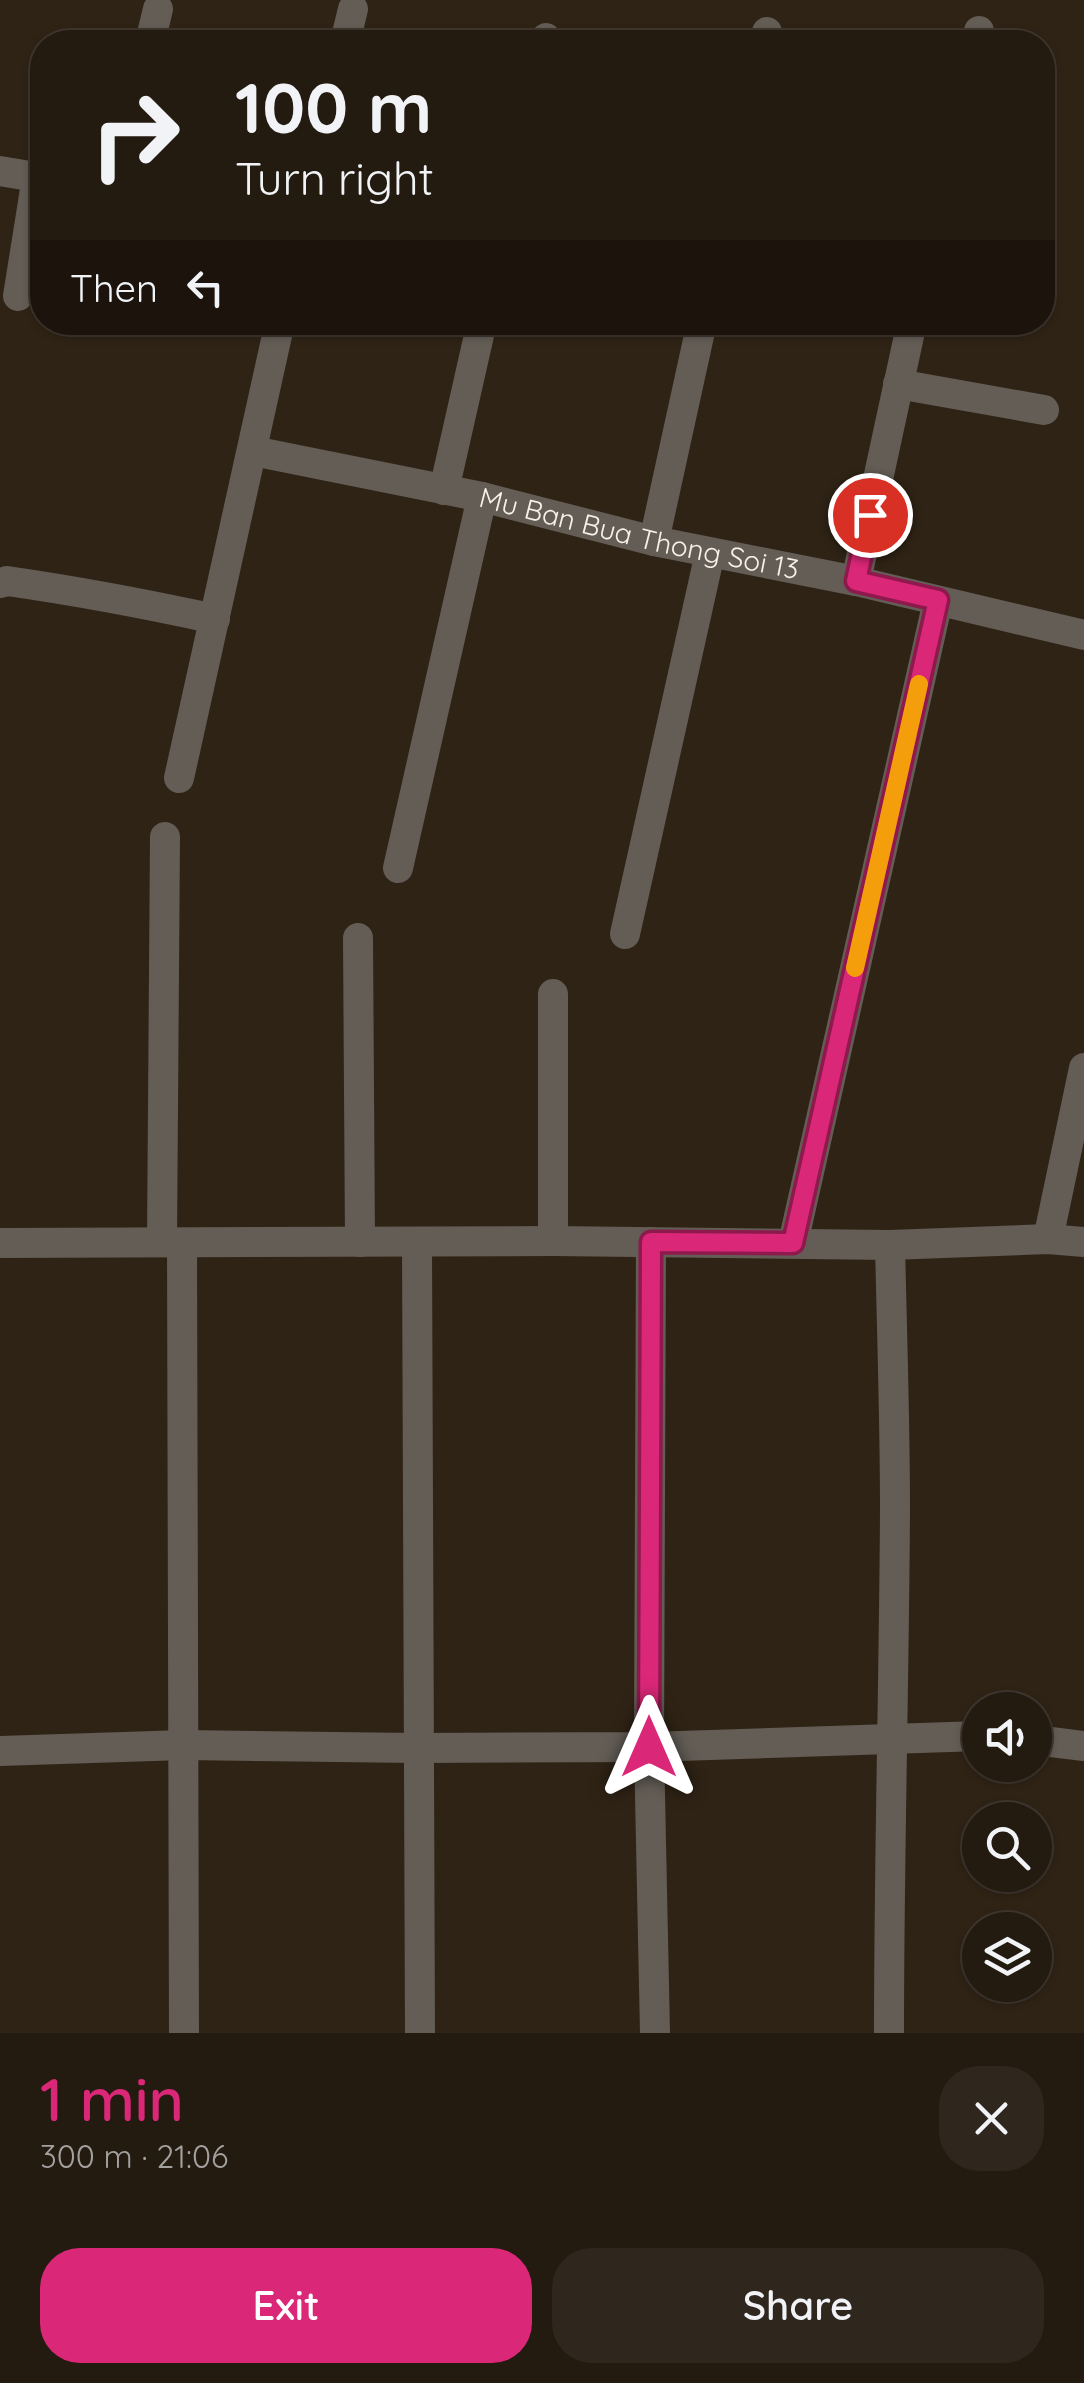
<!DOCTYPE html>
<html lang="en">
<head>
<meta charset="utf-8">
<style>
  body { margin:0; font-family:Quicksand,sans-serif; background:#2f271e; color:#f1f3f6; height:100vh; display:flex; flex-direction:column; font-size:38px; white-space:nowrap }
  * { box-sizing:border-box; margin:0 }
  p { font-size:32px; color:#a3a19f }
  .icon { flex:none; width:55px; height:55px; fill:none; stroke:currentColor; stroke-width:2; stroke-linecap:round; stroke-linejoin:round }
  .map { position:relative; height:2033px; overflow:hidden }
  .drawer { display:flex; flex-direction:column; background:#231a10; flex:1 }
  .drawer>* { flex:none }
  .guide { position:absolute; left:30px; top:30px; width:1025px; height:305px; border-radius:40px; box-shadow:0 2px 8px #0004,0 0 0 2px #403830; background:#231a10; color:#f1f3f6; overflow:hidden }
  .tools { position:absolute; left:962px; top:1692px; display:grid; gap:20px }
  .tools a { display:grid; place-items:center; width:90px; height:90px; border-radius:50%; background:#231a10; box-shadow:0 2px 8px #0004,0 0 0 2px #403830; font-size:50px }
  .pin { position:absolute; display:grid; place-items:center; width:85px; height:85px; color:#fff; margin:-42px; border:5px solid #fff; border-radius:50%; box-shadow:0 2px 10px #0007 }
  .me { position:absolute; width:110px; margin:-55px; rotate:0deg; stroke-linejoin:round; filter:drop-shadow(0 0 8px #0008) }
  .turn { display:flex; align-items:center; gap:35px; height:210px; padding:0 40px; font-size:45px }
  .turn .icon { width:130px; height:130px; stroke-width:2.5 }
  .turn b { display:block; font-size:70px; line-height:85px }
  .then { display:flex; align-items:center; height:95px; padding:0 40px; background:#0003; gap:20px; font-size:38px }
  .round { display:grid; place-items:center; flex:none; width:105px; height:105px; border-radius:40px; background:#2f271e }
  .headline { display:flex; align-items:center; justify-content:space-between; height:170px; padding:0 40px }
  h1 { font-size:60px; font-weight:600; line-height:75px; color:#db2777 }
  .button { display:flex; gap:20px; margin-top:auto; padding:20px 40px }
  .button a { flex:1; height:115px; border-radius:40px; background:#db2777; color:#fff; font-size:40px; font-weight:600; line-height:115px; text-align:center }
  .button a+a { background:#2f271e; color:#f1f3f6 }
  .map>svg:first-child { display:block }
</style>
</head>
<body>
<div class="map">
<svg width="1084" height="2033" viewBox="0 0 1084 2033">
  <rect width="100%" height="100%" fill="#2f2315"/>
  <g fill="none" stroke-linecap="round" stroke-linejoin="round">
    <!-- minor -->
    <g stroke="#635d56" stroke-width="30">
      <path d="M150,42L158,9"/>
      <path d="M345,42L353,9"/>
      <path d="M545,42L546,38"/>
      <path d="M764,42L767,32"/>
      <path d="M976,42L979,31"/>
      <path d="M0,171L42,178"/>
      <path d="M18,296L37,177"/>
      <path d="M898,384L1044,410"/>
      <path id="s1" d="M253,451L482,497L654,541L856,581L1084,635"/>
      <path d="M444,490L482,322"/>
      <path d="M654,541L702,322"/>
      <path d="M856,581L912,322"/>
      <path d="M0,583L7,581C77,591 146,604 215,619"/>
      <path d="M179,778L280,322"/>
      <path d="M398,868L482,497"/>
      <path d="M625,934L710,553"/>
      <path d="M358,938L360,1242"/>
      <path d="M553,994V1241"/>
      <path d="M1048,1239L1084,1068"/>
      <path d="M162,1241L165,837"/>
      <path d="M417,1242L420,2033"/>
      <path d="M651,1242L649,1747L655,2033"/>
      <path d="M0,1243L553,1241L890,1245L1048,1239L1084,1242"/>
      <path d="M182,1243L184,2033"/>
      <path d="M793,1243L938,601"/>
      <path d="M1035,1740L1084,1746"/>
      <path d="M0,1751L184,1745L417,1748L649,1747L980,1736"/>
      <path d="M889,2033C889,1859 894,1685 895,1510C895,1422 892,1334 890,1245"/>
    </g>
  </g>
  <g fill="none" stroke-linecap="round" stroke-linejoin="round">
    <defs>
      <path id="route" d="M649,1747L651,1242L793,1243L938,600L856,581L870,515"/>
    </defs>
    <!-- route casing -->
    <use href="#route" stroke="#8e194d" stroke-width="25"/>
    <!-- route -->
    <use href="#route" stroke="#db2777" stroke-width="18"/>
    <!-- slow -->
    <path stroke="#f59e0b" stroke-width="18" d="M855,968L919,684"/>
  </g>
  <g text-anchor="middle" stroke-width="10" stroke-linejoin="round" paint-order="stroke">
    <!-- street labels -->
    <g font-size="28" fill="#f9f1e8" stroke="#25190c">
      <text dy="10" stroke="none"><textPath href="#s1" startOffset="395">Mu Ban Bua Thong Soi 13</textPath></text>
    </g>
  </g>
</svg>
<div class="tools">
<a><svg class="icon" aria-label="sound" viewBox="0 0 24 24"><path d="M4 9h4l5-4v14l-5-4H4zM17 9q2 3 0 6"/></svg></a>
<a><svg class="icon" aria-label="search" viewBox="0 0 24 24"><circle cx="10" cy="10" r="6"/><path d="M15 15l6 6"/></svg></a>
<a><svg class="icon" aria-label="layers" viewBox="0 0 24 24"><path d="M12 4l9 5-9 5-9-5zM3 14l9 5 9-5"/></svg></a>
</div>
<div class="pin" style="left:870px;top:515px;background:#d93025"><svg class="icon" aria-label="arrive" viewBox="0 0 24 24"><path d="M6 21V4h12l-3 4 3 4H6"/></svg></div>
<svg class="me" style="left:649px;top:1747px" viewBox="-20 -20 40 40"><path d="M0-17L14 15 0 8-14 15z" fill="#db2777" stroke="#fff" stroke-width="4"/></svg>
<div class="guide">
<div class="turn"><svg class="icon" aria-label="right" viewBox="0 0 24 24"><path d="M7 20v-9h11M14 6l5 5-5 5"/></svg><div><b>100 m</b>Turn right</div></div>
<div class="then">Then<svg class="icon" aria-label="left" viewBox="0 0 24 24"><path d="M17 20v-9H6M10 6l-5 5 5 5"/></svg></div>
</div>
</div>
<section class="drawer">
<div class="headline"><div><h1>1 min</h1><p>300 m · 21:06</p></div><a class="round"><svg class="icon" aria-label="close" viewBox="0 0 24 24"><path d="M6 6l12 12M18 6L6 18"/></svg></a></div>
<div class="button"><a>Exit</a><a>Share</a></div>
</section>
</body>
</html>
